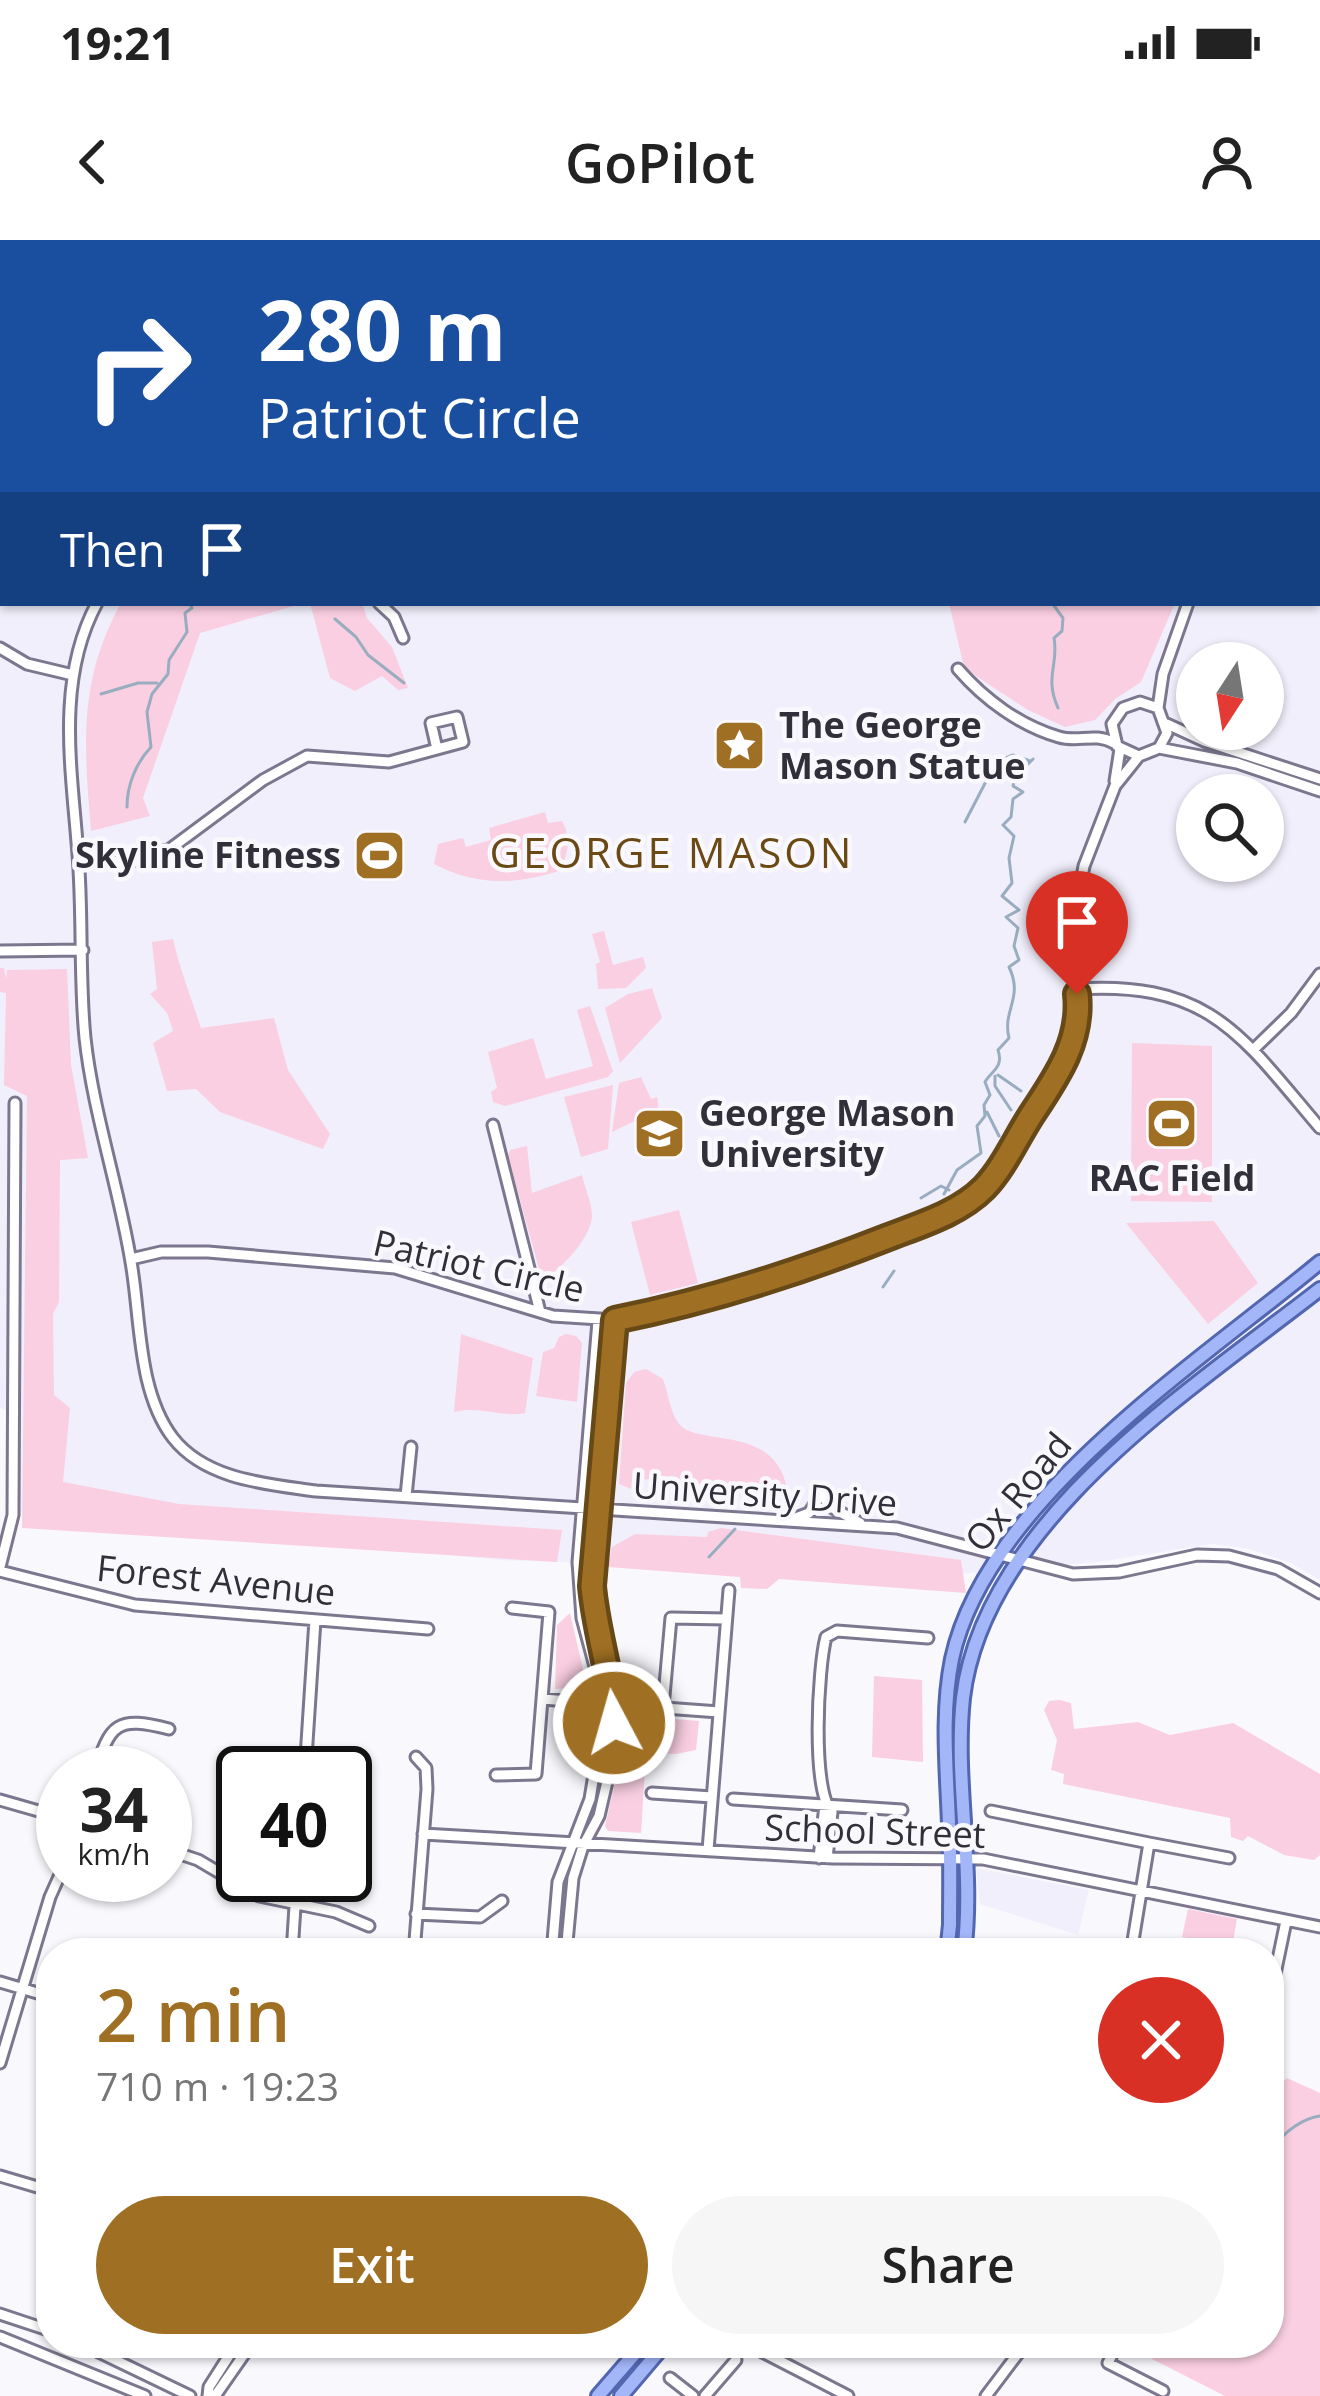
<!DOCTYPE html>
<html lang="en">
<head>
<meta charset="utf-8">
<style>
  body { margin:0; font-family:"Open Sans",sans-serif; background:#f6f6f6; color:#222; height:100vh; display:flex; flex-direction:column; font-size:45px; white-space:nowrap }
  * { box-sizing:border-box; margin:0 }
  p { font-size:39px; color:#767676 }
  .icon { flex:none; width:66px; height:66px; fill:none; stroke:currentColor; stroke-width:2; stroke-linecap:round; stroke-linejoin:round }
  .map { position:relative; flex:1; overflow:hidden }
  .side { position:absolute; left:36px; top:1698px; width:1248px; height:420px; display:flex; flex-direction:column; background:#fff; border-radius:48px; box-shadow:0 3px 9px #0004 }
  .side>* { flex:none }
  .banner { position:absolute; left:0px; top:0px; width:1320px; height:366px; box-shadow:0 3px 9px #0004; background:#1a4fa0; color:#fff; overflow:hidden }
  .needle { width:78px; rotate:192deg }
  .controls { position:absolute; left:1176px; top:402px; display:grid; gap:24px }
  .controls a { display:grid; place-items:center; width:108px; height:108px; border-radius:50%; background:#fff; box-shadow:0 3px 9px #0004; font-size:60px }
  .speed { position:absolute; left:36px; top:1506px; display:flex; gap:24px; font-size:60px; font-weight:700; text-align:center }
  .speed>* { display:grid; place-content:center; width:156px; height:156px; border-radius:50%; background:#fff; box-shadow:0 3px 9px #0004; line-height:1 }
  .speed small { font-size:30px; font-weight:400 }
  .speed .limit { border:6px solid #111; border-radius:18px; background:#fff; color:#111 }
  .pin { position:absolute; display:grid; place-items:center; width:102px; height:102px; color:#fff; margin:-123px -51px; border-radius:50% 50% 50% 0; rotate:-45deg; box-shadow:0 0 12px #0007 }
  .pin .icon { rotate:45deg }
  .me { position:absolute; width:132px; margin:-66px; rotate:354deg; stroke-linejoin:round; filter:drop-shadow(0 0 9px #0008) }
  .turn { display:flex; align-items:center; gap:42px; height:252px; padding:0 60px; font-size:54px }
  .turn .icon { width:156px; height:156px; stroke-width:2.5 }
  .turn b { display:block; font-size:84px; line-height:102px }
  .then { display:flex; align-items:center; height:114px; padding:0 60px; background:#0003; gap:24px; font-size:45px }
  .round { display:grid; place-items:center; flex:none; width:126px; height:126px; border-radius:63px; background:#f6f6f6 }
  .summary { display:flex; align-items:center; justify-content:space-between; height:204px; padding:0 60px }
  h1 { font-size:72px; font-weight:600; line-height:90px; color:#9f6f23 }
  .cta { display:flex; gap:24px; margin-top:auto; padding:24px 60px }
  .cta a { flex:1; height:138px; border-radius:72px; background:#9f6f23; color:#fff; font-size:48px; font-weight:600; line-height:138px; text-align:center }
  .cta a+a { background:#f6f6f6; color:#222 }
  .status { display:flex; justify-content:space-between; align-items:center; height:84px; padding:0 60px; background:#fff; direction:ltr }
  .status svg { height:33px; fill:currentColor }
  header { display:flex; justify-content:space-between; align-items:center; height:156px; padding:0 60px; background:#fff; font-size:54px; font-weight:600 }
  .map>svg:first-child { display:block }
</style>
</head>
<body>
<div class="status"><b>19:21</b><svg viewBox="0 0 49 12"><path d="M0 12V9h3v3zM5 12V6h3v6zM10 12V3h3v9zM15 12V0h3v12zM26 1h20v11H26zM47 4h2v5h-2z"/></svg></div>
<header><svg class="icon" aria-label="back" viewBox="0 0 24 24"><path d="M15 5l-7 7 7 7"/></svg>GoPilot<svg class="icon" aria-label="person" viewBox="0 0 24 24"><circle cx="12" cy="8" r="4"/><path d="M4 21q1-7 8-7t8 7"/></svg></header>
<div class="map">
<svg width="1320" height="2156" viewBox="0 0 1320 2156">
  <rect width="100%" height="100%" fill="#f9f8fd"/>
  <!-- built -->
  <path fill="#f2effc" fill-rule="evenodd" d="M0,0H1320V1340L1291,1323L1249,1309L1212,1304L1097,1322L947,1335L498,1320L18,1272L20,1175L0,1168ZM3,3H1317V363H3ZM1197,423H1263V489H1197ZM1197,555H1263V621H1197Z
    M976,1628L1089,1650L1078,1695L980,1664Z"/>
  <!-- green -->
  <path fill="#facfe1" d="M121,363H304L200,393L143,558L150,576L91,591C84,505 78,441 121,363Z
    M310,363H362L367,378L392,407L408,448L398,450L382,436L355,451L330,438Z
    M949,363H1175L1141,442L1115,459L1095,480L1065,487L1028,470L973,434L963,423Z
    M545,572L548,583L562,581C572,598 568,615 559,631C513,645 477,646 434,624L438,604L463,598L466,607L491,600L489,588Z
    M604,691L613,725L643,717L646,728L626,748L598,749L596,724L600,722L592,694Z
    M173,699C180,730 191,757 201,788L274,778L288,830L330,894L323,909L220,872L196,849L167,851L153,803L173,791L167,773L150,754L157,749L152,702Z
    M0,728H4L6,739L7,730L67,729L71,825L88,918L60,920L59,1062L53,1074L54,1155L70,1168L63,1242L179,1264L562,1290L557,1322L22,1288L27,856L4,845L6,753L0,752Z
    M652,748L662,778L620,823L605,768L628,754Z
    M590,766L613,831L608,837L505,866L493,862L491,852L497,848L488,812L533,798L546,839L593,826L577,770Z
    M1132,803L1212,806V962L1131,961Z
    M641,837L651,859L657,857L659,870L648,881L641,878L612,892L619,843Z
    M613,845L608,909L581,917L564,857Z
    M527,906L532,953L582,935C585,948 592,963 592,976C591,998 561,1030 542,1040L508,916L510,910Z
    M679,970L698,1043L650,1055L631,982Z
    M1214,981L1258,1043L1208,1084L1126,983Z
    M461,1094L533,1118L525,1173C505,1178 477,1165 454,1172Z
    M566,1094L576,1096L582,1103L577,1162L536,1156L543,1112L554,1108L559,1097Z
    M646,1129L663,1139C668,1152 670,1172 679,1184C697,1207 775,1183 787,1249L734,1254L709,1245L642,1239L636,1251L619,1244L626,1143L634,1132Z
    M721,1288L961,1320L966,1353L779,1339L767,1349L741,1348L740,1337L608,1327L612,1307L635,1294L707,1297L708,1292Z
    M570,1373L587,1447L555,1449L557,1385Z
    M874,1436L922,1440L923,1522L872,1517Z
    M1060,1460L1071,1463L1074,1489L1138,1482L1170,1495L1233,1483L1320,1534V1615L1314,1620L1284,1615L1248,1596L1243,1601L1231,1597L1230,1578L1063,1544L1064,1534L1051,1530L1057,1500L1044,1470L1049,1461Z
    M622,1475L699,1481L696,1510L676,1514L646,1513L641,1593L608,1591L605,1586L622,1513Z
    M1188,1669L1237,1679L1232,1707L1182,1697Z
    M1287,1838L1320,1853V2156H1225L1152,2119V2103H1269V1854Z"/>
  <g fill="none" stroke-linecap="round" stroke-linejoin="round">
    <!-- stream -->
    <path stroke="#99adc0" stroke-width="3" d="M780,0L783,2
      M289,3V0
      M1052,363L1063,378L1062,391L1054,398C1059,425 1044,437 1058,468
      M335,379L356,397L368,415L404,443
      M101,454L138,443H157
      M127,567C127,545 136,523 151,507L147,472L152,454L168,434L169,420L187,392L185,373L192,368L189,363
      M965,582L996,522L1013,515L1030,521
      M998,835L1021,851
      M995,836V846L1011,870
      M987,872L999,896
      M944,954L957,930L981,913L977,886L985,876L984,865L990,855L985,842C991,831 1004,828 998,810L1009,798C1002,770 1024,758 1009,727L1019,720L1014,706L1018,688L1006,677L1019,670L1002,656L1012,643L1009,618L1014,596L1003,585L1011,577L1013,559L1023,552L1013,546L1018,527L1027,525L1033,519
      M921,958L941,946L949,950
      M883,1047L894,1031
      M709,1317L735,1289
      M1269,1911C1282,1895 1299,1879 1320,1876"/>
    <defs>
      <path id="minor" d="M667,0L671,3
        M1219,0L1222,3
        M248,3L251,0
        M1236,3L1240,0
        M97,363C55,441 72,531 78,615C83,675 79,737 85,798C93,872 119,948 131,1022C141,1078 137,1151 173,1198C206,1240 267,1244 316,1251L897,1288L1073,1334L1119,1332L1197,1315L1229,1316L1278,1329L1320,1353
        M379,363L394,377L403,398
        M0,408L27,424L73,435
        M958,429C984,459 1020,486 1059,497C1079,503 1094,492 1114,503
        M1158,468L1163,434L1188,363
        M1167,484L1204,501L1320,539
        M1159,508L1237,523L1320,551
        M1115,541L1120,509
        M79,622L132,621L170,609L263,540L307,516L389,522L463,502L457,477L431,483L437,509
        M0,711L83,710
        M1077,749C1210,741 1241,795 1320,888
        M1253,810L1291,773L1320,734
        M493,885L540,1072
        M131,1019L161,1012H208L395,1028L553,1076L615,1080L768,1043L946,973L983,948L1063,826L1078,771L1076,670L1084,626L1115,546L1139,516L1159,508L1167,493L1158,468L1140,462L1123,468L1112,484L1117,506L1139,516
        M406,1256L411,1207
        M793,1279L809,1273L822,1253L829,1266L860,1283
        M0,1327L13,1275L15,863
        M0,1331L135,1365L428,1389
        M542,1459L719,1472
        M663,1467L671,1378L726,1379
        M95,1533C110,1483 117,1476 169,1489
        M305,1533L315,1380
        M496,1535L536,1534L549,1372L512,1368
        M652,1553L712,1557
        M733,1559L902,1570
        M0,1560L63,1578
        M991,1571L1149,1603L1131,1713
        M423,1594L833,1618L983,1619L1320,1687
        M1149,1603L1229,1618
        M165,1609L198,1620L259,1656L336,1672L369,1686
        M708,1610L729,1350
        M819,1618L825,1565
        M827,1618L832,1572C811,1551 818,1427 826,1397L837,1391L928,1398
        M416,1674L480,1677L502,1661
        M292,1713L297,1635
        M414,1713L427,1549L426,1528L416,1517
        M552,1713L558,1642L590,1559L601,1492L598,1438L582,1378L578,1322L598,1081
        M566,1713L573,1638L583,1606L599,1576L613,1516V1463L592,1347L615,1080
        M0,1742L51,1757
        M1269,1763L1286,1681
        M0,1823L50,1657L63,1628
        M0,1936L51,1951
        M0,2074L51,2091
        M0,2097L145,2156
        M80,2103L190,2156
        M745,2103L848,2156
        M1118,2103L1108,2123L1163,2151
        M670,2138L693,2156
        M208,2156L209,2147L237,2103
        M215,2156L252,2103
        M705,2156L736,2120
        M986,2156L1026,2103"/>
      <path id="major" d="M947,1713L950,1685C950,1651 951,1617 949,1584C947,1529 941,1474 952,1419C986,1260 1201,1121 1320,1022
        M964,1713C975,1628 954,1542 963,1458C984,1282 1192,1149 1320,1049
        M598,2156L644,2103
        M621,2156L666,2103"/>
    </defs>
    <!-- minor casing -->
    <use href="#minor" stroke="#7c778e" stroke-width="15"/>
    <!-- major casing -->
    <use href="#major" stroke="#5367b1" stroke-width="18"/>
    <!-- minor -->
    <use href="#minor" stroke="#fff" stroke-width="9"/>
    <!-- major -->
    <use href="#major" stroke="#a3b6f7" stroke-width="12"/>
  </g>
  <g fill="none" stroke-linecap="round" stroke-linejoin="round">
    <defs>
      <path id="route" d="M614,1483C612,1436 596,1393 592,1346L615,1080C709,1061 797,1033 886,998C919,985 958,974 984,948C1005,926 1017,896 1034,871C1058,835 1082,799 1077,754"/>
    </defs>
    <!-- route casing -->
    <use href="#route" stroke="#674817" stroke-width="30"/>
    <!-- route -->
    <use href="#route" stroke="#9f6f23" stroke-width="21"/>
  </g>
  <!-- icons -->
  <defs>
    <symbol id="sight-square" viewBox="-11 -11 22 22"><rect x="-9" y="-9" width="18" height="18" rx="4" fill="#9f6f23" stroke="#f9f8fd"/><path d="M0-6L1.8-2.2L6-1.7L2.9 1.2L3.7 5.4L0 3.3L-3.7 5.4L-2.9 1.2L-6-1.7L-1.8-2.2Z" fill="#fff"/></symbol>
    <symbol id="stadium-square" viewBox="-11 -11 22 22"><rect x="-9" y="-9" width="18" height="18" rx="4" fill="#9f6f23" stroke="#f9f8fd"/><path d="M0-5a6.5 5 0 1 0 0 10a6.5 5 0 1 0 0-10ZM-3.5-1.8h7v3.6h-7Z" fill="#fff"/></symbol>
    <symbol id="university-square" viewBox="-11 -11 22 22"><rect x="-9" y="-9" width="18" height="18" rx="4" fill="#9f6f23" stroke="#f9f8fd"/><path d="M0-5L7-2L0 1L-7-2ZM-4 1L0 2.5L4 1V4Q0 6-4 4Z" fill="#fff"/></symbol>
  </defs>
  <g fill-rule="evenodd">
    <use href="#sight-square" x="710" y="476" width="59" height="59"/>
    <use href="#stadium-square" x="350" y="586" width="59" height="59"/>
    <use href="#stadium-square" x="1142" y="854" width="59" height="59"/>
    <use href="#university-square" x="630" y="864" width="59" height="59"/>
  </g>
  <g text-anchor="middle" stroke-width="9" stroke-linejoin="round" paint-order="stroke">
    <!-- poi labels -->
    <g font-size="36" font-weight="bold" fill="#312f39" stroke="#f9f8fd" text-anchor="start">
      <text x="779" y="498">The George<tspan x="779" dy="41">Mason Statue</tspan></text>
      <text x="341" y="628" text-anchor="end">Skyline Fitness</text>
      <text x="699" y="886">George Mason<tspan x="699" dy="41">University</tspan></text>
      <text x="1172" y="951" text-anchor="middle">RAC Field</text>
    </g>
    <!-- street labels -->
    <g font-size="36" fill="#312f39" stroke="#f9f8fd">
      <text transform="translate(479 1026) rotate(13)" y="13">Patriot Circle</text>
      <text transform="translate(1018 1252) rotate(-50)" y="13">Ox Road</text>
      <text transform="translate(765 1254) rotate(4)" y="13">University Drive</text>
      <text transform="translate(216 1340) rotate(6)" y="13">Forest Avenue</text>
      <text transform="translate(875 1591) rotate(2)" y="13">School Street</text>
    </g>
    <!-- quarter labels -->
    <g font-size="42" letter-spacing="3" fill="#6a4915" stroke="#f9f8fd">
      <text x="672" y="628">GEORGE MASON</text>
    </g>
  </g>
</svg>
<div class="controls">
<a><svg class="needle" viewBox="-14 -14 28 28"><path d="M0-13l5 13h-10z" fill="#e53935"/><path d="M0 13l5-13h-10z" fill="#767676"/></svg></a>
<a><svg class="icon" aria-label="search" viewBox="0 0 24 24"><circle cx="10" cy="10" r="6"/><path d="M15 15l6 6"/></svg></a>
</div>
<div class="speed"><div>34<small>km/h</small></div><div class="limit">40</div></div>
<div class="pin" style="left:1077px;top:754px;background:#d93025"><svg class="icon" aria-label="arrive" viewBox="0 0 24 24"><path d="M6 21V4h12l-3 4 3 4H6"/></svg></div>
<svg class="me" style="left:614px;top:1483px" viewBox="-20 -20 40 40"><circle r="17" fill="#9f6f23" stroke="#fff" stroke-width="3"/><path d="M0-11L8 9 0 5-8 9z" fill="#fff"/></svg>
<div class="banner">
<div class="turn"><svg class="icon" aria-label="right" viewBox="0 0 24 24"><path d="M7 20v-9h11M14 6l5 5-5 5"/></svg><div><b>280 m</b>Patriot Circle</div></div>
<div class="then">Then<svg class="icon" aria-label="arrive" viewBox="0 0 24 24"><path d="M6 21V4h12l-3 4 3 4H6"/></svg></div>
</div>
<section class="side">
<div class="summary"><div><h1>2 min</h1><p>710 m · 19:23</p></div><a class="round" style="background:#d93025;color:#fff"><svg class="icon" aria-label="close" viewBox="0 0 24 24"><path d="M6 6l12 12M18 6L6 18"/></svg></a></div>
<div class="cta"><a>Exit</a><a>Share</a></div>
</section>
</div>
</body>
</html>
